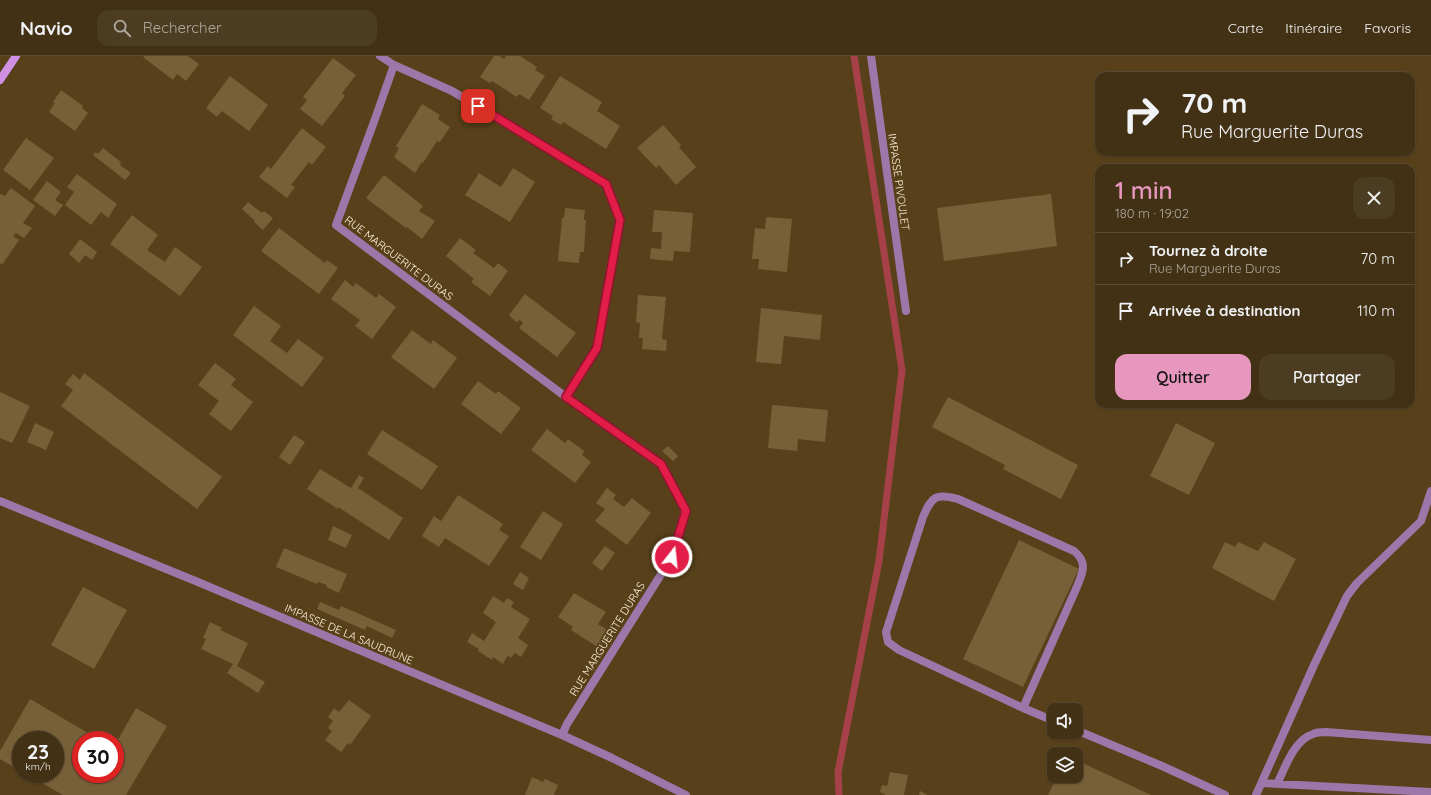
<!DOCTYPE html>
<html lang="fr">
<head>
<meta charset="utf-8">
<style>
  body { margin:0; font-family:Quicksand,sans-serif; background:#4c3d22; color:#f1f3f6; height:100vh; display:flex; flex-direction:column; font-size:15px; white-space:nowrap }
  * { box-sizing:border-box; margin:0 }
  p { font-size:13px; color:#aea9a0 }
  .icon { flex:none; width:22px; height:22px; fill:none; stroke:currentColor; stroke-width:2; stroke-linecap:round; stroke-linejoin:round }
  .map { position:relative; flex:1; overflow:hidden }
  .panel { position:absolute; left:1095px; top:108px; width:320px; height:244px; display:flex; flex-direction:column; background:#423114; border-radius:12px; box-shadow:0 1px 3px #0004,0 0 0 1px #5a4c34 }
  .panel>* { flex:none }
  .top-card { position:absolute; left:1095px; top:16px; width:320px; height:84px; border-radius:12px; box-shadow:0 1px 3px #0004,0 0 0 1px #5a4c34; background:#423114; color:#f1f3f6; overflow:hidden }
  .controls { position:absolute; left:1047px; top:647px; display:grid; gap:8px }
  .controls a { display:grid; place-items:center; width:36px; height:36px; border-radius:8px; background:#423114; box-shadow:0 1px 3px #0004,0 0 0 1px #5a4c34; font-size:20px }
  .speed { position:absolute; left:12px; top:675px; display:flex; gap:8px; font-size:20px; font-weight:700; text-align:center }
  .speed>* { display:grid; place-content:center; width:52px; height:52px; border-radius:50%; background:#423114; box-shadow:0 1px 3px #0004,0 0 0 1px #5a4c34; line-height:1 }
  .speed small { font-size:10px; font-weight:400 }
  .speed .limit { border:6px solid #d22; background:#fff; color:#111 }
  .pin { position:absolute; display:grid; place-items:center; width:34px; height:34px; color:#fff; margin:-17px; border-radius:8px; box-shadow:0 2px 6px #0006 }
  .me { position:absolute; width:44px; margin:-22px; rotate:16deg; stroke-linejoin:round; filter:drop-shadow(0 0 3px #0008) }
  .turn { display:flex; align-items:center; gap:14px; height:84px; padding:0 20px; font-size:18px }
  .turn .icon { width:52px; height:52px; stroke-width:2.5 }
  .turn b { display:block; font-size:28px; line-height:34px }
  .round { display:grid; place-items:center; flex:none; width:42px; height:42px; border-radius:12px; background:#4c3d22 }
  .headline { display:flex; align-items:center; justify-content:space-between; height:68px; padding:0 20px }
  h1 { font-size:24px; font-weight:600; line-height:30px; color:#e797bd }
  .primary-button { display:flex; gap:8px; margin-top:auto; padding:8px 20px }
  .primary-button a { flex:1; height:46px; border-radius:12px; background:#e797bd; color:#111; font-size:16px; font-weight:600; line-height:46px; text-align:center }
  .primary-button a+a { background:#4c3d22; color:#f1f3f6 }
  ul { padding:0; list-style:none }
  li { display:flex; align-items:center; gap:12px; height:52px; padding:0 20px; border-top:1px solid #5a4c34 }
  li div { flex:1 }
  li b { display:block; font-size:15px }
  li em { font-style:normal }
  header { display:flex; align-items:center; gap:24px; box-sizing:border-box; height:56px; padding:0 20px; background:#423114; border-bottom:1px solid #5a4c34 }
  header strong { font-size:19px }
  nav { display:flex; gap:22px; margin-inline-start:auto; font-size:14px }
  .search { width:280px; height:36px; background:#4c3d22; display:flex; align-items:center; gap:10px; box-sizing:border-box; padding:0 14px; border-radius:12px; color:#aea9a0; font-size:15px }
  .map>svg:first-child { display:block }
</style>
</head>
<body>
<header>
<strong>Navio</strong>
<div class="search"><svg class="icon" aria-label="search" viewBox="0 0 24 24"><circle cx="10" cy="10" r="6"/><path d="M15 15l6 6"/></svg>Rechercher</div>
<nav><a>Carte</a><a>Itinéraire</a><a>Favoris</a></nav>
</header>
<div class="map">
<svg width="1431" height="739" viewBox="0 0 1431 739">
  <rect width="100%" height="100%" fill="#58411a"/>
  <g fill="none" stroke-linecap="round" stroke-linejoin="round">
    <!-- stream -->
    <path stroke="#a6414a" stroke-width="7" d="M839,739L838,716L879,505L902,314L854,0"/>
  </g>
  <!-- building -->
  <path fill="#775f38" d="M144,0H188L199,8L186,25L177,18L173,24L143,1Z
    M494,0H499L504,3L506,0H520L537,11L535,14L545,20L529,44L519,38L517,41L492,25L490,27L480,21Z
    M333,2L356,19L342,37L345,40L322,70L300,53L307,44L303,41Z
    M230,20L268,49L249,75L222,55L217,61L206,52Z
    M560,20L602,46L597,55L620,70L606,93L563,66L561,69L551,63L553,60L540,52Z
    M61,34L83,50L82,52L88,57L75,75L49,56L55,47L53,46Z
    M422,48L440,59L438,63L450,71L440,86L437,85L423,107L422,106L415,117L394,101L399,92L396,90Z
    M663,69L681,89L679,91L696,111L676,129L659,109L656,112L637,92Z
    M302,72L326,91L312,109L309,106L291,129L295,131L287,142L259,121L268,110L271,113Z
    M26,82L54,102L30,134L3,114Z
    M103,92L121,106L120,109L131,117L125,124L93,99L96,96L98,98Z
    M513,112L535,126L510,166L465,139L479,117L501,131Z
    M77,118L117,148L108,162L101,156L91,169L65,149L74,136L67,131Z
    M384,119L423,150L419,155L435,165L422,183L407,171L406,172L366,142Z
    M47,125L61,136L55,144L63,149L55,160L33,144Z
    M11,132L35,150L23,167L32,172L24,182L16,177L13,180L19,184L2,209L0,207V139L1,138L5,140Z
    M1051,138L1057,190L944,205L937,152Z
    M248,146L262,157L264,155L273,162L263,174L254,166L255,165L242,153Z
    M565,152L585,154L584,164H586L584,196H580L579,207L558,205L562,162H564Z
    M654,154L693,157L690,196L674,195L673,205L650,203L651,192L661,193L662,176H652Z
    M132,159L158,179L147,194L165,206L175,191L202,211L180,240L110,188Z
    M766,161L792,163L787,216L758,213L759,203H752L755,172L765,173Z
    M279,172L325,207L327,204L338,212L319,238L261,195Z
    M460,182L476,194L473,197L494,212L498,207L508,215L490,240L471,226L474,223L446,200Z
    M80,183L97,196L92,204L85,199L79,207L69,198Z
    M345,224L353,231L356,227L376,242L379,238L396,251L372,283L355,270L360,264L331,243Z
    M525,238L576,277L557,301L519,272L523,267L520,264L516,266L509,259Z
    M638,239L666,241L662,283L667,284L666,295L642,293L643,282H639L640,267L636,266Z
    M254,250L281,270L270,285L287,297L298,283L324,302L302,331L233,279Z
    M761,252L822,259L820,284L784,280L781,308L756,306Z
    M412,274L431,288L433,284L457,302L434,333L391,301Z
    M215,307L236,323L231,329L253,346L231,375L209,358L219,345L198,329Z
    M84,317L222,421L197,453L61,350L73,334L65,328L73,318L80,324Z
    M478,325L496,338L498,335L521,352L501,378L461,348Z
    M0,336L30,350L12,387L0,382Z
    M948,341L1078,409L1061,443L1003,413L1005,409L932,371Z
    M772,349L828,354L825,386L798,383L797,395L768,392Z
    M35,367L54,376L46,394L27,386Z
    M1176,367L1215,387L1189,439L1150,420Z
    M547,373L565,387L568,383L584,395L582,399L591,406L575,427L531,394Z
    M382,374L438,410L422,434L367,398Z
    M294,379L305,386L290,409L279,401Z
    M668,390L678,400L673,405L662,395Z
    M320,413L351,432L359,419L364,422L358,432L403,462L389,484L338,451V453L307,433Z
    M607,432L616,439L613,443L624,451L632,442L651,457L627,489L595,465L605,453L596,447Z
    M458,439L503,468L499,474L509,480L489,510L445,482L439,491L422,480L434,460L441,465Z
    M543,455L563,468L541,504L520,491Z
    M333,470L352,479L346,492L328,484Z
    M1019,484L1079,513L1023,631L963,603Z
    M1225,486L1235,491L1238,486L1258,495L1264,486L1296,503L1274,545L1212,512Z
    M605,490L615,497L602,515L592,507Z
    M284,492L347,518L339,537L326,531L327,529L318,526L317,528L276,511Z
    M520,516L529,522L523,534L513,528Z
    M83,531L127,554L94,613L51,589Z
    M574,537L606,556L598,568L609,575L599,592L571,574L573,571L558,561Z
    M493,540L504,547L507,542L514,546L511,551L530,563L518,582L528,589L521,601L515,597L511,602L508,599L503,608L493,601L492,604L478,595L479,593L467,586L472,577L484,585L496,566L483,557Z
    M320,546L339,554L341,550L396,574L392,582L367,570L365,574L317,553Z
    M210,566L222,572L220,574L248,587L237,610L265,626L258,637L227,617L233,608L201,593L206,583L203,582Z
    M30,643L100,684H81V718H115V689L136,652L167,670L126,739H63L26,718H55V684H21V715L0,703V695Z
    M349,644L371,660L350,689L348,687L341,696L325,684L332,675L328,672L333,665L328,661L334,652L339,656Z
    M1076,704L1151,739H1048L1057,720H1076Z
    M890,716L908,719L904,739H884L885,738L880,736L882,729L887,730Z
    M532,721L543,726L545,723L558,729L554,739H525Z
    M920,735L928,739H919Z"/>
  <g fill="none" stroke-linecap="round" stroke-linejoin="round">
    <!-- lane -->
    <path stroke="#9e77aa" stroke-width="8" d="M1023,652L1076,533C1082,518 1089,507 1074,495L958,443C936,437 932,440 923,461L886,576L888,586L899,594L1023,652L1054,665
      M1076,674L1162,710L1225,739
      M1262,727L1431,736
      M1277,728C1285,712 1294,684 1313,678C1317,676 1322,676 1326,676L1431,684
      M1256,739L1314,609L1347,540L1357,527L1421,465L1431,435"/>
    <!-- street -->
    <path stroke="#9e77aa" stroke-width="8" d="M380,0L394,9L375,63L336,169L566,341L661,408L685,455L672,501L567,668L562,679
      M871,0L906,255
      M394,9L452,35L606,128L620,164L597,291L566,341
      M0,445L198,526L340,586L562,679L612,702L686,739"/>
    <!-- secondary -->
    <path stroke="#d091e3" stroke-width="8" d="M0,24L16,0"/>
  </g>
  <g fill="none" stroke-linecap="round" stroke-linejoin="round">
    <defs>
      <path id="route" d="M478,50L606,128L620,164L597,292L566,341L661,408L686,455L672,501"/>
    </defs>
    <!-- route casing -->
    <use href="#route" stroke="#92132f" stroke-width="10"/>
    <!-- route -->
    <use href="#route" stroke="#e11d48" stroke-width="7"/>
  </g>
  <g text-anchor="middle" stroke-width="4" stroke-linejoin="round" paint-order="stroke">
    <!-- street labels -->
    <g font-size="11" fill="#fdefda" stroke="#58411a">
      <text transform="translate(899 126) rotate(82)" y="4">IMPASSE PIVOULET</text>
      <text transform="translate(399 202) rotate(37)" y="4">RUE MARGUERITE DURAS</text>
      <text transform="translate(349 578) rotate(23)" y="4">IMPASSE DE LA SAUDRUNE</text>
      <text transform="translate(607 583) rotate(-58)" y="4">RUE MARGUERITE DURAS</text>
    </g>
  </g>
</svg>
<div class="controls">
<a><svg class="icon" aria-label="sound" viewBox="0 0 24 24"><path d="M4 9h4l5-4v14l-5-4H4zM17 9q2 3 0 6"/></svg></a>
<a><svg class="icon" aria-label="layers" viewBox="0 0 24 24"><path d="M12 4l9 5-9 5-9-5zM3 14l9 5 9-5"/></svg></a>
</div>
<div class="speed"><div>23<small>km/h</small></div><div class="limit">30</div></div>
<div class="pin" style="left:478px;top:50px;background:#d93025"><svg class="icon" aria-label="arrive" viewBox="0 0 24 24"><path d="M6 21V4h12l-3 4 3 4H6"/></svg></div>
<svg class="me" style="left:672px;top:501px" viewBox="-20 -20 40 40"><circle r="17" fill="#e11d48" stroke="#fff" stroke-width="3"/><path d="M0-11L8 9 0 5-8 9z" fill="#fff"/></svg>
<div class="top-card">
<div class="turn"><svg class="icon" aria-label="right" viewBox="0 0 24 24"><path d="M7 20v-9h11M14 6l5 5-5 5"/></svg><div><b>70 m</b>Rue Marguerite Duras</div></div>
</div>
<section class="panel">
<div class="headline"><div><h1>1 min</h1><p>180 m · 19:02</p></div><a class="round"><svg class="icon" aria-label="close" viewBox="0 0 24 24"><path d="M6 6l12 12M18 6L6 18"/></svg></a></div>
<ul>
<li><svg class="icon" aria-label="right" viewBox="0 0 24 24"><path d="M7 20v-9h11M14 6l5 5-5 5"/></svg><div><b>Tournez à droite</b><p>Rue Marguerite Duras</p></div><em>70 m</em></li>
<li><svg class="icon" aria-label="arrive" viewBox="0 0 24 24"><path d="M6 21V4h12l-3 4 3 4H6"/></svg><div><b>Arrivée à destination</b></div><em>110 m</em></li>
</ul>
<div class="primary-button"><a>Quitter</a><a>Partager</a></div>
</section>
</div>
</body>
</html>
